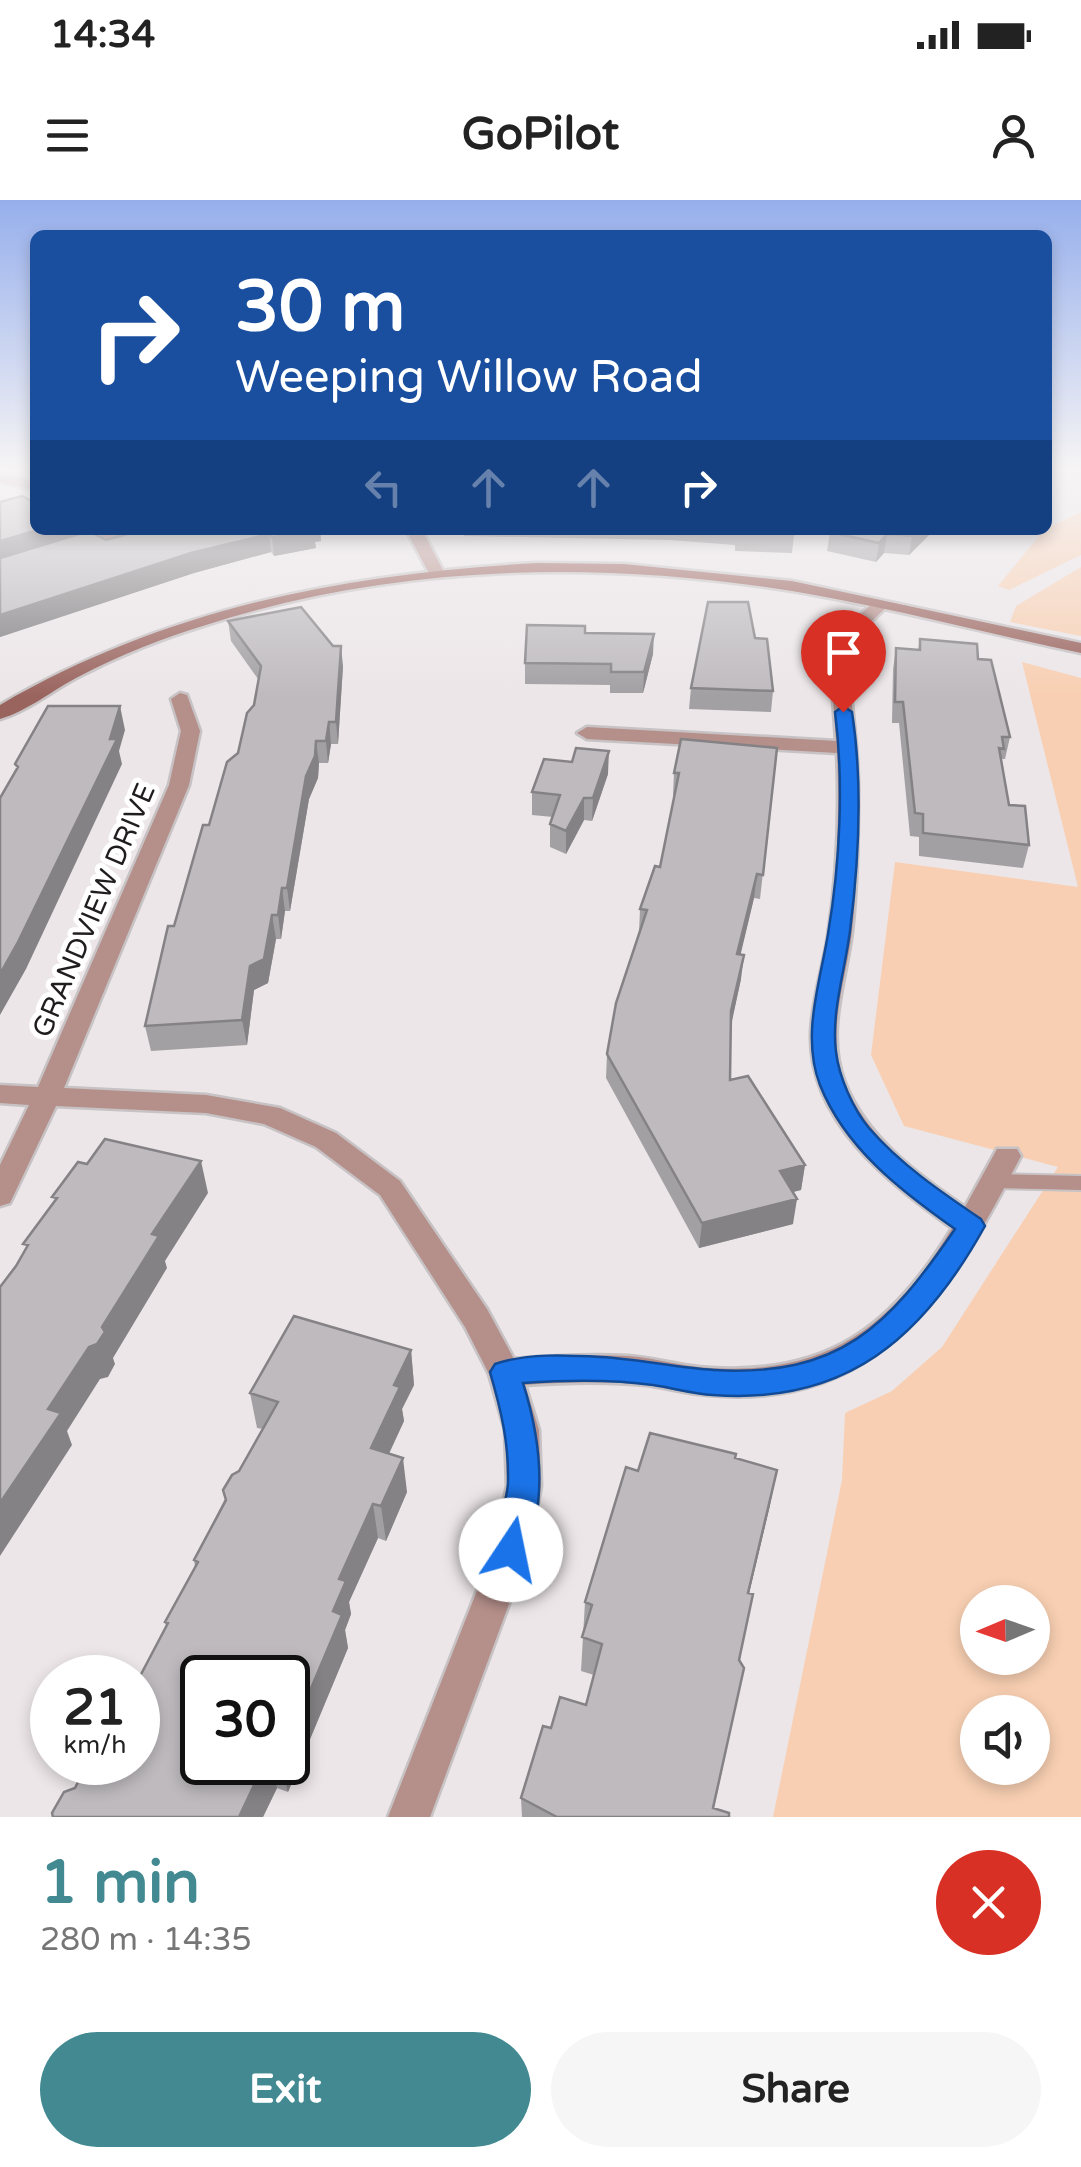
<!DOCTYPE html>
<html lang="en">
<head>
<meta charset="utf-8">
<style>
  body { margin:0; font-family:"Varela Round",sans-serif; background:#f6f6f6; color:#222; height:100vh; display:flex; flex-direction:column; font-size:38px; white-space:nowrap }
  * { box-sizing:border-box; margin:0 }
  p { font-size:32px; color:#767676 }
  .icon { flex:none; width:55px; height:55px; fill:none; stroke:currentColor; stroke-width:2; stroke-linecap:round; stroke-linejoin:round }
  .map { position:relative; height:1617px; overflow:hidden }
  .panel { display:flex; flex-direction:column; background:#fff; flex:1 }
  .panel>* { flex:none }
  .top-card { position:absolute; left:30px; top:30px; width:1022px; height:305px; border-radius:15px; box-shadow:0 5px 15px #0003; background:#1a4fa0; color:#fff; overflow:hidden }
  .needle { width:65px; rotate:268deg }
  .buttons { position:absolute; left:960px; top:1385px; display:grid; gap:20px }
  .buttons a { display:grid; place-items:center; width:90px; height:90px; border-radius:50%; background:#fff; box-shadow:0 5px 15px #0003; font-size:50px }
  .speed { position:absolute; left:30px; top:1455px; display:flex; gap:20px; font-size:50px; font-weight:700; text-align:center }
  .speed>* { display:grid; place-content:center; width:130px; height:130px; border-radius:50%; background:#fff; box-shadow:0 5px 15px #0003; line-height:1 }
  .speed small { font-size:25px; font-weight:400 }
  .speed .limit { border:5px solid #111; border-radius:15px; background:#fff; color:#111 }
  .pin { position:absolute; display:grid; place-items:center; width:85px; height:85px; color:#fff; margin:-102px -42px; border-radius:50% 50% 50% 0; rotate:-45deg; box-shadow:0 0 10px #0007 }
  .pin .icon { rotate:45deg }
  .me { position:absolute; width:110px; margin:-55px; rotate:11deg; stroke-linejoin:round; filter:drop-shadow(0 0 8px #0008) }
  .turn { display:flex; align-items:center; gap:35px; height:210px; padding:0 40px; font-size:45px }
  .turn .icon { width:130px; height:130px; stroke-width:2.5 }
  .turn b { display:block; font-size:70px; line-height:85px }
  .lanes { display:flex; align-items:center; height:95px; padding:0 40px; background:#0003; justify-content:center; gap:50px; direction:ltr }
  .lanes .off { opacity:.35 }
  .round { display:grid; place-items:center; flex:none; width:105px; height:105px; border-radius:52px; background:#f6f6f6 }
  .overview { display:flex; align-items:center; justify-content:space-between; height:170px; padding:0 40px }
  h1 { font-size:60px; font-weight:700; line-height:75px; color:#428991 }
  .button { display:flex; gap:20px; margin-top:auto; padding:20px 40px }
  .button a { flex:1; height:115px; border-radius:60px; background:#428991; color:#fff; font-size:40px; font-weight:700; line-height:115px; text-align:center }
  .button a+a { background:#f6f6f6; color:#222 }
  .status { display:flex; justify-content:space-between; align-items:center; height:70px; padding:0 50px; background:#fff; direction:ltr }
  .status svg { height:28px; fill:currentColor }
  header { display:flex; justify-content:space-between; align-items:center; height:130px; padding:0 40px; background:#fff; font-size:45px; font-weight:700 }
  .map>svg:first-child { display:block }
</style>
</head>
<body>
<div class="status"><b>14:34</b><svg viewBox="0 0 49 12"><path d="M0 12V9h3v3zM5 12V6h3v6zM10 12V3h3v9zM15 12V0h3v12zM26 1h20v11H26zM47 4h2v5h-2z"/></svg></div>
<header><svg class="icon" aria-label="menu" viewBox="0 0 24 24"><path d="M4 6h16M4 12h16M4 18h16"/></svg>GoPilot<svg class="icon" aria-label="person" viewBox="0 0 24 24"><circle cx="12" cy="8" r="4"/><path d="M4 21q1-7 8-7t8 7"/></svg></header>
<div class="map">
<svg width="1081" height="1617" viewBox="0 0 1081 1617">
  <rect width="100%" height="100%" fill="#ece6e8"/>
  <!-- green -->
  <path fill="#f8cfb2" fill-rule="evenodd" d="M1081,312V355L1009,390L998,386L1044,330Z
    M1081,367V436L1010,422L1016,406Z
    M1022,462L1081,478V1617H773L842,1280L845,1213L892,1191L942,1147L1058,967L904,926L871,855L895,662L1078,687ZM978,1402H1032V1458H978ZM978,1512H1032V1568H978Z"/>
  <g fill="none" stroke-linecap="round" stroke-linejoin="round">
    <defs>
      <path id="lane" d="M994,974L1081,976V990L994,988L987,986L984,981L987,976Z"/>
      <path id="street" d="M0,274L35,282V290L0,282Z
        M119,330H145L74,351L66,346Z
        M406,330H422L445,374L443,377H431Z
        M875,401L889,405L847,444C849,496 859,545 858,595C858,641 857,687 852,732C846,782 825,833 845,883C866,937 918,975 965,1007L997,949H1017L1021,956C952,1089 882,1211 708,1195C687,1194 668,1188 647,1185C607,1181 566,1182 525,1185L539,1230L541,1286L529,1350L430,1617H388L493,1350L507,1286L505,1230L489,1174L465,1127L380,995L316,947L264,924L206,913L56,906L10,1003L0,1006V965L29,905L0,903V885L38,887L169,585L181,531L171,499L180,493L187,495L200,531L189,585L64,888L206,895L280,908L336,933L400,981L487,1109L514,1159C552,1156 590,1154 628,1156C656,1158 684,1167 711,1168C828,1175 893,1126 952,1028C888,982 808,921 811,833C812,800 823,768 828,736C837,677 840,613 837,553L587,539L577,533L587,527L836,541L829,443Z"/>
      <path id="secondary" d="M538,363L624,364L792,381L1081,443V453C985,433 889,407 792,391C599,360 394,364 206,425C163,438 120,455 80,476C54,489 28,511 0,519V505C166,408 348,373 538,363Z"/>
    </defs>
    <!-- lane casing -->
    <use href="#lane" stroke="#c7c2c4" stroke-width="4"/>
    <!-- street casing -->
    <use href="#street" stroke="#c7c2c4" stroke-width="5"/>
    <!-- secondary casing -->
    <use href="#secondary" stroke="#c7c2c4" stroke-width="5"/>
    <!-- lane -->
    <use href="#lane" fill="#b58f8a" fill-rule="evenodd"/>
    <!-- street -->
    <use href="#street" fill="#b58f8a" fill-rule="evenodd"/>
    <!-- secondary -->
    <use href="#secondary" fill="#9a645e" fill-rule="evenodd"/>
  </g>
  <!-- wall -->
  <path fill="#a3a0a3" fill-rule="evenodd" d="M0,302L73,336L106,340L142,330H320L321,341L315,342L316,348L274,356L271,352L194,373L0,437Z
    M464,330H794V334L792,353L735,351V345L670,340L464,336Z
    M934,330L909,355L884,353L876,362L827,351L830,332Z
    M228,421L343,466L338,544H331L328,563H319L318,578L309,599L290,711H285L281,739H276L268,783L254,790L247,845L151,851L145,826L174,726L209,625L238,553L254,505L258,479L231,441Z
    M585,433L653,454L643,493H610V485L525,484V463Z
    M755,438L773,491L771,512L689,509L691,488Z
    M920,439L978,459L1010,537L1005,559H1001L1009,605L1029,645L1023,668L919,656V637L910,636L899,523H892L893,469L896,448L918,450Z
    M777,548L760,699L754,698L740,755L741,779L731,824L730,880L805,965L801,990L793,992V1024L699,1048L606,878L607,854L639,733L640,709L660,667L675,595H673L674,573Z
    M608,574L592,621L584,620L566,654L550,647V624L553,617L532,615V592Z
    M411,1150L414,1185L402,1209L404,1221L389,1254L407,1292L386,1341L378,1338L349,1402L351,1414L345,1430L348,1448L288,1592L277,1588L263,1617H53L75,1588L84,1580L166,1426L165,1422L195,1367L194,1360L239,1271L263,1229L257,1228L250,1193ZM288,1478V1562H202Z
    M735,1258L770,1305L749,1393L740,1461L744,1468L714,1608L729,1617H522L521,1598L551,1528L586,1505L594,1475L581,1471L585,1402L638,1271Z"/>
  <!-- shaded-wall -->
  <path fill="#858285" d="M38,330H71L74,340L0,361V341Z
    M309,330H320L321,341L315,342L316,348L274,356L272,337Z
    M919,330H934L909,355L912,336Z
    M269,334L271,352L194,373L0,437V415L191,353Z
    M887,334L884,353L876,362L879,343Z
    M654,434L653,454L643,493L644,472Z
    M341,446L343,466L338,544L336,522Z
    M120,506L125,530L119,551L122,564L26,769L0,815V774L110,539Z
    M329,522L331,544L328,563L326,541Z
    M316,541L319,563L318,578L309,599L290,711L287,688L306,576Z
    M609,551L608,574L592,621L593,598Z
    M584,598V620L566,654V631Z
    M757,674L754,698L735,778L737,754Z
    M282,688L285,711L281,739L278,715Z
    M272,715L276,739L268,783L254,790L247,845L242,820L250,766Z
    M744,755L741,779L729,835L731,811Z
    M201,961L208,993L165,1061L167,1068L113,1158L115,1164L108,1177L100,1179L67,1231L72,1245L0,1356V1303L48,1209L102,1127L152,1034Z
    M805,965L801,990L776,996L780,971Z
    M797,999L793,1024L699,1048L702,1023Z
    M411,1150L414,1185L402,1209L404,1221L375,1283L371,1248L394,1185Z
    M403,1258L407,1292L386,1341L381,1306Z
    M777,1270L770,1305L741,1427L748,1393Z
    M373,1304L378,1338L349,1402L351,1414L345,1430L348,1448L288,1592L280,1562H288V1543L333,1411L339,1379Z
    M265,1562H270L277,1588L263,1617H239Z"/>
  <!-- building -->
  <path fill="#bebabe" stroke="#858285" stroke-width="2.5" d="M22,296L35,303V330H38L0,341V302Z
    M142,330H309L272,337L269,334L191,353L0,415V358L89,331L106,340Z
    M737,330H794V334L737,332Z
    M832,330H919L912,336L887,334L879,343L830,332Z
    M708,402H748L755,438L767,439L773,491L691,488Z
    M301,407L333,446H341L336,522H329L326,541H316L315,556L306,576L287,688H282L278,715H272L264,759L250,766L242,820L145,826L168,726H174L203,625H209L227,562L238,553L247,513L254,505L261,466L228,421Z
    M527,425L585,426V433L654,434L644,472H611V464L525,463Z
    M920,439L977,444L978,459L991,460L1010,537H1002L1004,549L999,548L1009,605L1025,606L1029,645L923,633V614L915,613L903,502H895L896,448L920,450Z
    M48,506H120L110,539H117L18,742L0,774V598L18,567L15,564Z
    M681,539L777,548L763,675L757,674L737,754L744,755L731,811L730,880L748,876L805,965L780,971L797,999L702,1023L607,854L616,803L647,710L640,709L655,666L660,667L679,573H674Z
    M576,548L609,551L593,598H584L566,631L550,624L560,595L532,592L544,559L572,562Z
    M105,939L201,961L152,1034L159,1036L102,1127L105,1132L97,1144L89,1147L48,1209L61,1213L0,1303V1087L16,1066L28,1045L23,1044L57,998L52,997L78,962L87,964Z
    M294,1116L411,1150L394,1185L400,1187L371,1248L403,1258L381,1306L373,1304L339,1379L346,1381L333,1411L342,1415L288,1543V1478H202V1562H265L239,1617H53L52,1613L64,1592L75,1588L80,1578L84,1580L93,1562H138V1480L168,1423L165,1422L198,1362L194,1360L226,1300L223,1290L232,1275L239,1271L278,1202L250,1193Z
    M650,1233L736,1254L735,1258L777,1270L748,1393L753,1394L739,1460L744,1468L713,1608L729,1613V1617H557L521,1598L543,1526L551,1528L560,1497L586,1505L602,1444L582,1437L592,1405L585,1402L626,1267L638,1271Z"/>
  <!-- sky -->
  <linearGradient id="sky" x2="0" y2="1"><stop stop-color="#96afec"/><stop offset="0.54" stop-color="#f6f4f5"/><stop offset="1" stop-color="#f6f4f5" stop-opacity="0"/></linearGradient>
  <rect width="1081" height="496" fill="url(#sky)"/>
  <!-- route -->
  <path fill="#1a73e8" stroke="#114b97" stroke-width="2.5" d="M843,506L852,512C863,583 859,660 850,731C845,771 831,812 836,852C839,877 853,909 869,928C900,964 941,992 981,1019L985,1026C923,1138 846,1205 713,1195C693,1194 673,1188 653,1185C610,1179 566,1180 523,1183C541,1240 548,1304 523,1360L511,1365L499,1360C489,1337 507,1308 508,1283C509,1243 501,1210 490,1172L495,1164C527,1153 567,1155 601,1157C639,1159 677,1168 714,1170C840,1177 888,1127 955,1029C901,991 845,948 820,885C801,836 820,783 828,734C840,663 844,583 835,512Z"/>
  <g text-anchor="middle" stroke-width="10" stroke-linejoin="round" paint-order="stroke">
    <!-- street labels -->
    <g font-size="28" fill="#201d1e" stroke="#fff">
      <text transform="translate(93 710) rotate(-67)" y="10">GRANDVIEW DRIVE</text>
    </g>
  </g>
</svg>
<div class="buttons">
<a><svg class="needle" viewBox="-14 -14 28 28"><path d="M0-13l5 13h-10z" fill="#e53935"/><path d="M0 13l5-13h-10z" fill="#767676"/></svg></a>
<a><svg class="icon" aria-label="sound" viewBox="0 0 24 24"><path d="M4 9h4l5-4v14l-5-4H4zM17 9q2 3 0 6"/></svg></a>
</div>
<div class="speed"><div>21<small>km/h</small></div><div class="limit">30</div></div>
<div class="pin" style="left:843px;top:512px;background:#d93025"><svg class="icon" aria-label="arrive" viewBox="0 0 24 24"><path d="M6 21V4h12l-3 4 3 4H6"/></svg></div>
<svg class="me" style="left:511px;top:1350px" viewBox="-20 -20 40 40"><circle r="19" fill="#fff"/><path d="M0-13L10 11 0 6-10 11z" fill="#1a73e8"/></svg>
<div class="top-card">
<div class="turn"><svg class="icon" aria-label="right" viewBox="0 0 24 24"><path d="M7 20v-9h11M14 6l5 5-5 5"/></svg><div><b>30 m</b>Weeping Willow Road</div></div>
<div class="lanes"><svg class="icon off" aria-label="left" viewBox="0 0 24 24"><path d="M17 20v-9H6M10 6l-5 5 5 5"/></svg><svg class="icon off" aria-label="ahead" viewBox="0 0 24 24"><path d="M12 20V5M6 11l6-6 6 6"/></svg><svg class="icon off" aria-label="ahead" viewBox="0 0 24 24"><path d="M12 20V5M6 11l6-6 6 6"/></svg><svg class="icon" aria-label="right" viewBox="0 0 24 24"><path d="M7 20v-9h11M14 6l5 5-5 5"/></svg></div>
</div>
</div>
<section class="panel">
<div class="overview"><div><h1>1 min</h1><p>280 m · 14:35</p></div><a class="round" style="background:#d93025;color:#fff"><svg class="icon" aria-label="close" viewBox="0 0 24 24"><path d="M6 6l12 12M18 6L6 18"/></svg></a></div>
<div class="button"><a>Exit</a><a>Share</a></div>
</section>
</body>
</html>
